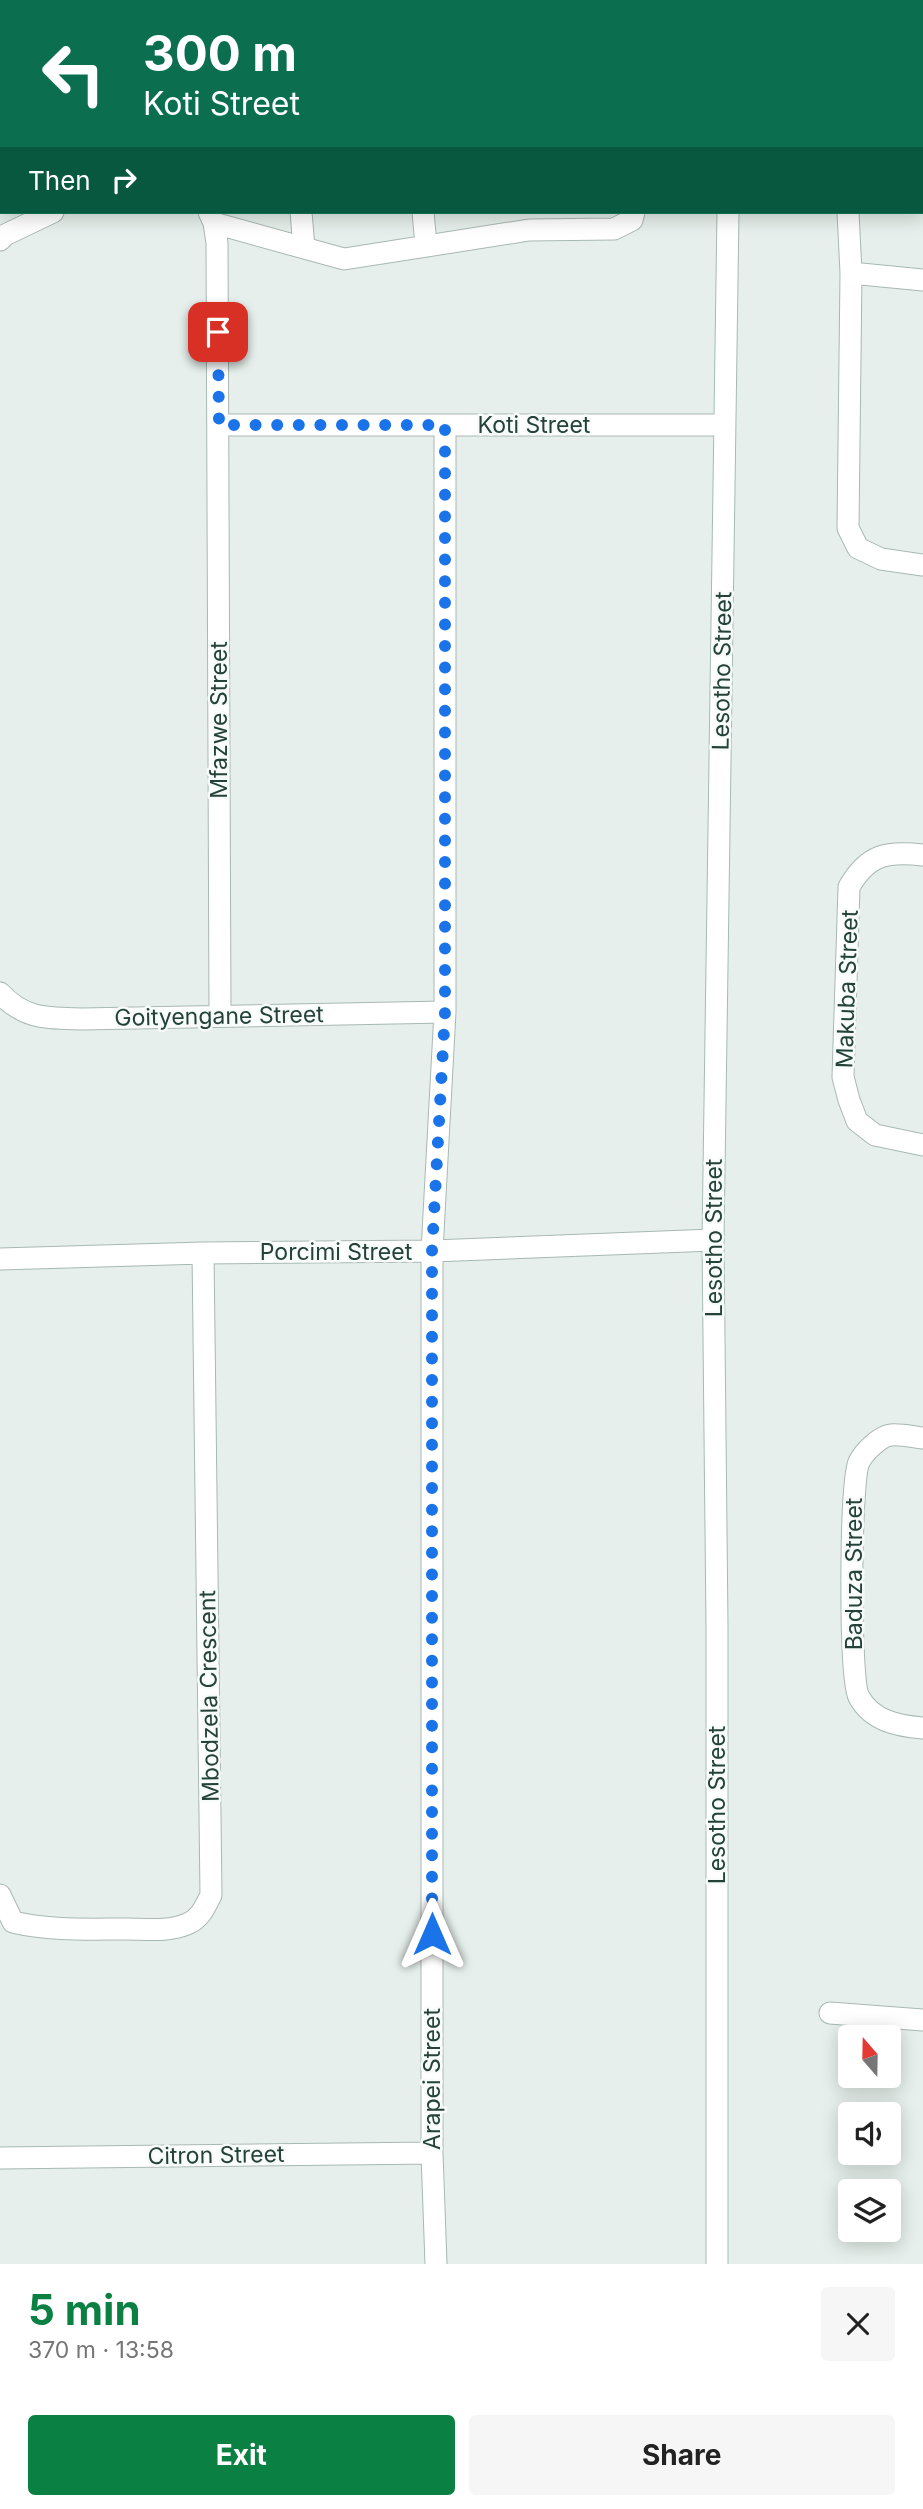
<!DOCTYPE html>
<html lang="en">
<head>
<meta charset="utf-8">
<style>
  body { margin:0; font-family:Inter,sans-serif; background:#f6f6f6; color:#222; height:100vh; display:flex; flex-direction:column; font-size:26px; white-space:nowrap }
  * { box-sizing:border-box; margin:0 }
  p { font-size:23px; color:#767676 }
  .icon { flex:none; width:38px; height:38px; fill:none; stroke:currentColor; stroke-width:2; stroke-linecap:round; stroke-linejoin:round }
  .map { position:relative; height:2264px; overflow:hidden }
  .drawer { display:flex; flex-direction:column; background:#fff; flex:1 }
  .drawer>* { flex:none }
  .top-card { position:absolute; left:0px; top:0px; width:924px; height:214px; box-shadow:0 4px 18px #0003; background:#0b6e4f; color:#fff; overflow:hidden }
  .needle { width:46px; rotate:340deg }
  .tools { position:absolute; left:838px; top:2025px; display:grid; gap:14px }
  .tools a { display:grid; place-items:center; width:63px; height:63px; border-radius:7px; background:#fff; box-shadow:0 4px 18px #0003; font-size:35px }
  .pin { position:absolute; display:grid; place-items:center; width:60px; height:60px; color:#fff; margin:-30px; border-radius:14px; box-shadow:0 4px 10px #0006 }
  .me { position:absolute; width:77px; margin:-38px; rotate:0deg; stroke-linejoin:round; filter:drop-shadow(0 0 5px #0008) }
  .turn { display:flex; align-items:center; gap:24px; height:147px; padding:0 28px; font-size:32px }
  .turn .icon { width:91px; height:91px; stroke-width:2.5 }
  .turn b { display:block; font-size:49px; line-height:60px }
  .then { display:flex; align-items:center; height:66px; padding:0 28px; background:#0003; gap:14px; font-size:26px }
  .round { display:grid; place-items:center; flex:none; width:74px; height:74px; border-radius:7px; background:#f6f6f6 }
  .headline { display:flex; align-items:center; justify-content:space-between; height:119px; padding:0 28px }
  h1 { font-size:42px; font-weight:700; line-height:52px; color:#0b8043 }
  .button { display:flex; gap:14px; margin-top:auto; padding:14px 28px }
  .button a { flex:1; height:80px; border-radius:7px; background:#0b8043; color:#fff; font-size:28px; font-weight:700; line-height:80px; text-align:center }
  .button a+a { background:#f6f6f6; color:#222 }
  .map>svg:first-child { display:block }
</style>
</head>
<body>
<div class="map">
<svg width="923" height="2264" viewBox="0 0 923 2264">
  <rect width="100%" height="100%" fill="#e6efeb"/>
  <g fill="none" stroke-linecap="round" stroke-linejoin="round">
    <!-- stream -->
    <path stroke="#8ec9d4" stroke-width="10" d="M23,2L25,0
      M0,33L2,30"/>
    <defs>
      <path id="street" d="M283,0V2
        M405,0V2
        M510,0L511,2
        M622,0V2
        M922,48H923
        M209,212L214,223L217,243L220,1016
        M301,212L304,248
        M423,212L426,245
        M848,212L851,273L848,528L858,548L881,559L923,565
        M214,223L344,259L529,230L614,229L632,220L634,212
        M0,240L5,235L53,212
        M851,273L923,280
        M219,425H724
        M923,855C887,851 868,854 849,887L843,1077L849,1100L857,1121L875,1135L923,1145
        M0,993C25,1020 48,1018 82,1019L445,1012
        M0,1259L203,1253L432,1251L713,1240
        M923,1438C913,1437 901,1434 891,1435C880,1436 864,1452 859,1462C850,1481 849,1680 859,1697C872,1721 898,1726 923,1728
        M0,1895L13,1922C50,1931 89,1929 127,1929C146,1929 169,1932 187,1924C200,1919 205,1907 211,1895L203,1253
        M830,2013L923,2020
        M0,2158L432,2153
        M436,2264L432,2153V1251L445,1012V425"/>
      <path id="secondary" d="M731,2V0
        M717,2264V1626L713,1240L728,212"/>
    </defs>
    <!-- street casing -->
    <use href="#street" stroke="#a8b8b2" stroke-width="23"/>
    <!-- secondary casing -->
    <use href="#secondary" stroke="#a4bbb3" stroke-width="23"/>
    <!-- street -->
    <use href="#street" stroke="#fff" stroke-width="21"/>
    <!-- secondary -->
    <use href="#secondary" stroke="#fff" stroke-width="21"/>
  </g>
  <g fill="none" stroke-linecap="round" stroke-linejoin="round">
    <!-- route -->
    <path stroke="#1a73e8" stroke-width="12" stroke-dasharray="0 21.6" d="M218,332L219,425H445V1012L432,1251V1934"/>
  </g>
  <g text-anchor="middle" stroke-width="5" stroke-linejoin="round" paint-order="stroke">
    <!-- street labels -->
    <g font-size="23" fill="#24423a" stroke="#f7fbf9">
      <text x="534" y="433">Koti Street</text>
      <text transform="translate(722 671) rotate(-89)" y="8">Lesotho Street</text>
      <text transform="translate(219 720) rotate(-90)" y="8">Mfazwe Street</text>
      <text transform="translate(847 989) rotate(-88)" y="8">Makuba Street</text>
      <text transform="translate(219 1016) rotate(-1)" y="8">Goityengane Street</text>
      <text transform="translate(714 1238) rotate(-90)" y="8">Lesotho Street</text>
      <text x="336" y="1260">Porcimi Street</text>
      <text transform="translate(854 1574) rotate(-90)" y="8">Baduza Street</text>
      <text transform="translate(209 1696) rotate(-91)" y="8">Mbodzela Crescent</text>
      <text transform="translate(717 1805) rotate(-90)" y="8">Lesotho Street</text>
      <text transform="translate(432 2079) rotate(-90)" y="8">Arapei Street</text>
      <text transform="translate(216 2155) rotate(-1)" y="8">Citron Street</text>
    </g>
  </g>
</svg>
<div class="tools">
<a><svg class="needle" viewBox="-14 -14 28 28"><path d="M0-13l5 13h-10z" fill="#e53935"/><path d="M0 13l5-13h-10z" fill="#767676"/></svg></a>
<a><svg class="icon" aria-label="sound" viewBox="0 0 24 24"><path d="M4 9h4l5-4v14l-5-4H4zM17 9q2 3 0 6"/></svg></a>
<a><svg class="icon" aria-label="layers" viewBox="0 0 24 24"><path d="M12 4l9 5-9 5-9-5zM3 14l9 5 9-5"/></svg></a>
</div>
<div class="pin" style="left:218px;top:332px;background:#d93025"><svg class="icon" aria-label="arrive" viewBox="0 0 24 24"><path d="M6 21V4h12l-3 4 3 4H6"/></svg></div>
<svg class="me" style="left:432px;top:1934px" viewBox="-20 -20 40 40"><path d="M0-17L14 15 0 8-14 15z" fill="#1a73e8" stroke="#fff" stroke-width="4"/></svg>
<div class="top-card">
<div class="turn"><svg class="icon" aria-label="left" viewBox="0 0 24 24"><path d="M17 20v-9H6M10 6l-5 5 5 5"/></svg><div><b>300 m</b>Koti Street</div></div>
<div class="then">Then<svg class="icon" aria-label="right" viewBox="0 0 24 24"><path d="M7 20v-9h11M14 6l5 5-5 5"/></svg></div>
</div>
</div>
<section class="drawer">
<div class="headline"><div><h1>5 min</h1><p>370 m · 13:58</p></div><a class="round"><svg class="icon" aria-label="close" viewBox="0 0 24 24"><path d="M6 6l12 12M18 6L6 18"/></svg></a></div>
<div class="button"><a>Exit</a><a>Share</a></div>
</section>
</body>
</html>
